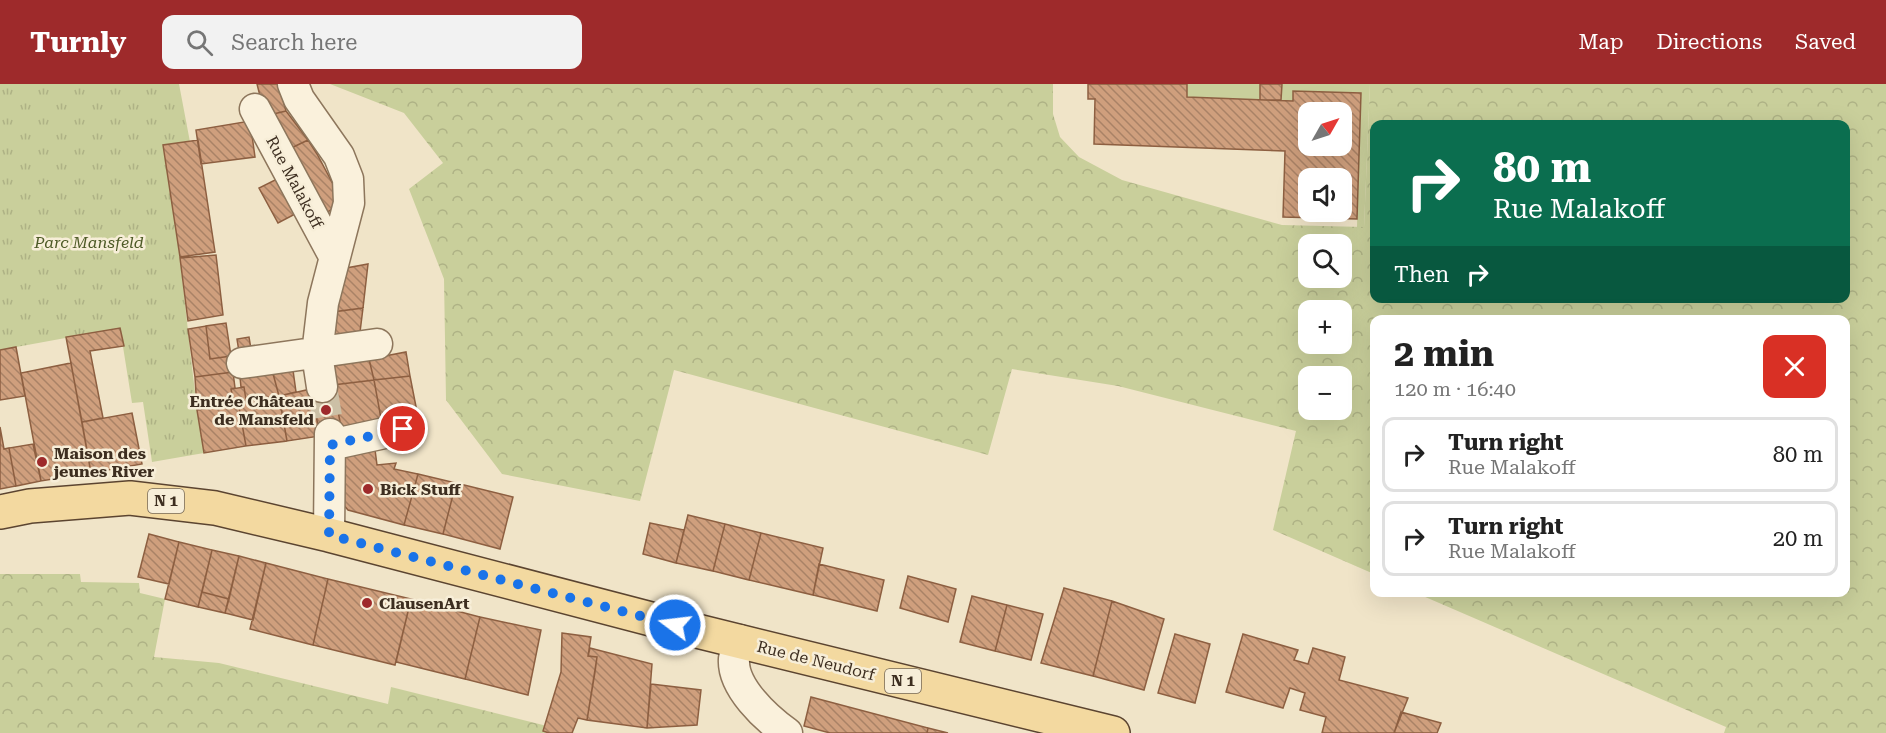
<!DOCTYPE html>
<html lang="en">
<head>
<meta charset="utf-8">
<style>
  body { margin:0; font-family:"Roboto Serif",serif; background:#f2f2f2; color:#222; height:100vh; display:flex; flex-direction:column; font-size:22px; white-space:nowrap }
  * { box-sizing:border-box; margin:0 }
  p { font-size:20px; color:#767676 }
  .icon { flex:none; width:33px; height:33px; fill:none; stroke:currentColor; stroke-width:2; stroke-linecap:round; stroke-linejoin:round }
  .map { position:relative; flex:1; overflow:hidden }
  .side { position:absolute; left:1370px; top:231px; width:480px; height:282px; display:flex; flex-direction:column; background:#fff; border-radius:12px; box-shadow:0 6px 24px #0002 }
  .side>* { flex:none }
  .guide { position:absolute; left:1370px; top:36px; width:480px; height:183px; border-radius:12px; box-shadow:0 6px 24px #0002; background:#0b6e4f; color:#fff; overflow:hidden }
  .needle { width:39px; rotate:51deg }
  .buttons { position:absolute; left:1298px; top:18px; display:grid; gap:12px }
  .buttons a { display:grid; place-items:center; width:54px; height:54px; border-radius:12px; background:#fff; box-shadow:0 6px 24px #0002; font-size:30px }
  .pin { position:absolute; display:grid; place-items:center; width:51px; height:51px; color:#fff; margin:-26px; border:3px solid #fff; border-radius:50%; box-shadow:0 2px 6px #0007 }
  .me { position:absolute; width:66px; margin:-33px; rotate:285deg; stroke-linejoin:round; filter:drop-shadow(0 0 4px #0008) }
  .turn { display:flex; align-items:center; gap:21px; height:126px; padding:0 24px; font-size:27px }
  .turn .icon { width:78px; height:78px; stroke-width:2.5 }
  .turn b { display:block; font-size:42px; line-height:51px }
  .then { display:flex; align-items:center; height:57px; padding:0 24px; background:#0003; gap:12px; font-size:22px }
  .round { display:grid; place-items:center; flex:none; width:63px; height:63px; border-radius:12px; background:#f2f2f2 }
  .head { display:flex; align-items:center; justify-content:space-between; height:102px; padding:0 24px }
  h1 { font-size:36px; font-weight:700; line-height:45px }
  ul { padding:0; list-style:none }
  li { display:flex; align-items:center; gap:18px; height:75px; margin:0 12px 9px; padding:0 12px; border:3px solid #e0e0e0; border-radius:12px }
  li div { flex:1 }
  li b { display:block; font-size:22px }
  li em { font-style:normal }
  header { display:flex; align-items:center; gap:36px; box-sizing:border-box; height:84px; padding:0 30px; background:#9e2a2b; color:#fff }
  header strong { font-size:28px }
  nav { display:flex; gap:33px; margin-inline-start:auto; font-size:21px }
  .search { width:420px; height:54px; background:#f2f2f2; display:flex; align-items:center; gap:15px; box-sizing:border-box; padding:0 21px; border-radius:12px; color:#767676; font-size:22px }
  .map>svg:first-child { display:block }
</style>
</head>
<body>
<header>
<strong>Turnly</strong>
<div class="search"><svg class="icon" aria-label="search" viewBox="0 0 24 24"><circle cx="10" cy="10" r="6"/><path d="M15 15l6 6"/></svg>Search here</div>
<nav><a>Map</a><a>Directions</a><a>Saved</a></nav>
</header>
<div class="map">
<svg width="1886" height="649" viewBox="0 0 1886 649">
  <defs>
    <pattern id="forest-crowns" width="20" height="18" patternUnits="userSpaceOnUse" patternTransform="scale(1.5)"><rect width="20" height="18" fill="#c9cf9b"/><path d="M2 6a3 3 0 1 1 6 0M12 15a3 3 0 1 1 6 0" fill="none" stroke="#aeb285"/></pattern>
    <pattern id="park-tufts" width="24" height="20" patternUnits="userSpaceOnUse" patternTransform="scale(1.5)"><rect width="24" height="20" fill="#c9cf9b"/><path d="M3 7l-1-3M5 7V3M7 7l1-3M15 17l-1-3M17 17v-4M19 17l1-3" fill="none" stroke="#aeb285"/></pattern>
    <pattern id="building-back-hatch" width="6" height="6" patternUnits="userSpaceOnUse" patternTransform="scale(1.5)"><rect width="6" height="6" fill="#cf9f7d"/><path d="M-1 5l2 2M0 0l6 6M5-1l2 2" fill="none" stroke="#a98266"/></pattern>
  </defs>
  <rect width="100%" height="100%" fill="#f0e4c8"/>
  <!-- grass -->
  <path fill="#c9cf9b" d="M1187,0H1260V16L1187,13Z
    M1282,0H1370L1364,143H1357L1361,9L1294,7L1293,17L1281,16Z"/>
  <!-- forest -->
  <path fill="url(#forest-crowns)" fill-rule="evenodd" d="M330,0H1053V30L1060,53L1079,73L1122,96L1282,141L1364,143L1370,0H1886V649H1724L1726,643L1416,509L1845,508V236H1374V490L1273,446L1296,347L1118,302L1012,285L988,371L674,286L640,417L502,390L446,316L444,195L409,105L443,79L404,29ZM1374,40H1845V214H1374ZM1308,160H1341V194H1308ZM1308,226H1341V260H1308ZM1308,292H1341V326H1308Z
    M0,490H80L81,498L139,499L140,509L165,515L154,573L219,579L388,620L391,603L575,649H0Z"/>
  <!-- park -->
  <path fill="url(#park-tufts)" d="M0,0H179L190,58L163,62C169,100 176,138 180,176C188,241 193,305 204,369L152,378L143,318L132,319L120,244L0,266Z"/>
  <!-- building -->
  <path fill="url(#building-back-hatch)" stroke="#8d5f41" stroke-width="1.5" fill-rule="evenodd" d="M257,0H279L286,27L265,32Z
    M1088,0H1187V13L1293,17V7L1361,9L1357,135L1283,133L1285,67L1094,60L1095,15H1088ZM1308,28H1341V62H1308ZM1308,94H1341V128H1308Z
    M1260,0H1282L1281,16H1260Z
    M286,27L308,56L285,67L265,32Z
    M250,37L255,73L201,80L196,46Z
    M198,56L215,168L180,173L163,61Z
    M308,56L317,70L334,102L339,121L323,131L285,67Z
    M283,92L301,127L278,139L259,104Z
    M216,171L223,231L188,237L180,174Z
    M368,180L363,224L332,228L341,185Z
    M363,224L359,256L324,262L332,228Z
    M226,239L231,272L210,275L206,242Z
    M206,242L210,275L231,272L233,288L195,293L188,245Z
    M120,244L124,262L90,267L103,334L82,338L66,253Z
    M249,253L252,271L240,274L237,255Z
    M16,263L25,312L0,316V266Z
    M406,268L410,292L374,296L369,275Z
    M369,275L374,296L333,301L329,283Z
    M71,279L91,389L41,397L21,289Z
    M292,279L296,308L279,312L271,282Z
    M271,282L279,312L246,316L244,303H241L239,284Z
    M233,288L235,304L231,305L234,320L197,326L195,293Z
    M410,292L418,333L382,340L374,296Z
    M374,296L382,340L342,348L333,301Z
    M333,301L342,348L320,352L311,305Z
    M244,303L246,316L238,318L246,362L204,369L197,326L234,320L231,305Z
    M311,305L320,352L287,357L279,312Z
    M279,312L287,357L246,362L238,318Z
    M132,329L142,380L91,389L82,338Z
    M0,343L4,365L9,364L16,402L0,405Z
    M374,358L377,381L396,379L394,385L418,390L404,441L348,426L342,419V363Z
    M33,360L41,397L16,402L9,364Z
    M418,390L456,399L443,450L404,441Z
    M456,399L513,413L500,465L443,450Z
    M688,431L725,440L713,487L676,479Z
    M650,439L684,446L676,479L643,470Z
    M725,440L761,449L749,496L713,487Z
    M761,449L823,464L813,511L749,496Z
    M149,450L179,458L169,500L138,493Z
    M179,458L212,466L198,523L165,515Z
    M212,466L239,472L229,515L202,508Z
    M239,472L266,479L253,536L225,529Z
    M266,479L328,495L313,561L250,545Z
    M819,480L884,496L877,527L813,511Z
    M908,492L956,505L948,538L900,524Z
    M328,495L411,515L395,581L313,561Z
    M1064,504L1112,517L1093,592L1041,579Z
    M202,508L229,515L225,529L198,523Z
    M972,512L1007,521L995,567L960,558Z
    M411,515L480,533L465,595L396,578Z
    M1112,517L1164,535L1144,606L1093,592Z
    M1007,521L1043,530L1031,576L995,567Z
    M480,533L541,546L528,611L465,595Z
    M562,549L591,553L588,572L597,573L595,588L587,636L578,634L572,649H549L543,647L561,588Z
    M1175,550L1210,560L1195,619L1158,609Z
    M1243,550L1298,566L1294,576L1308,580L1313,564L1345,573L1339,596L1408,614L1394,649H1322L1326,633L1300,626L1305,609L1290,604L1283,624L1226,608Z
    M590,564L652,580L647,644L587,636L597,573L588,572Z
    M651,600L701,606L697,641L647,644Z
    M811,613L928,644L927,649H830L804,642Z
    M1401,628L1441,639L1437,649H1394Z
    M928,644L948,649H927Z"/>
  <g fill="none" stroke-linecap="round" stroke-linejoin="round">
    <!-- minor-tunnel -->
    <path stroke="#ccc0a6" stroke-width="30" stroke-dasharray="30 15" stroke-linecap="butt" d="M322,303L330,350"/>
    <defs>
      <path id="minor" d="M293,0L299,15L339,72L348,95L349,119L323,219L317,270L322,303
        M255,25L334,172
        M242,279L377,260
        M330,361L403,345
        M329,451L330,350
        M739,556C737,562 735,569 734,575C732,603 766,634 787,649"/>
      <path id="major" d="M0,428L30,422L130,414L215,424L329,451L693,546L1113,649"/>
    </defs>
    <!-- minor casing -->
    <use href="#minor" stroke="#8d765c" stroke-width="33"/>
    <!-- major casing -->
    <use href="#major" stroke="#5b4430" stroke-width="36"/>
    <!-- minor -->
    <use href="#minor" stroke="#faf1dc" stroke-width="30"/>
    <!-- major -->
    <use href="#major" stroke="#f3d9a0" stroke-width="33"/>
  </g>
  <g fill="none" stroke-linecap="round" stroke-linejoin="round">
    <!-- route -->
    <path stroke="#1a73e8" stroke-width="10" stroke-dasharray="0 18" d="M403,345L330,361L329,451L675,541"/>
  </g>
  <!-- markers -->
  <g fill="#9e2a2b" stroke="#f7eed8" stroke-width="2">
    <circle cx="326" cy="326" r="6"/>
    <circle cx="42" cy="378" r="6"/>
    <circle cx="368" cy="405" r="6"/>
    <circle cx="367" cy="519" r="6"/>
  </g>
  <g text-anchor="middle" stroke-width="5" stroke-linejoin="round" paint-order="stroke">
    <!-- shield labels -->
    <g fill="#f7eed8" stroke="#756857" stroke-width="1.5">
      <rect x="148" y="405" width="36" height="24" rx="4.5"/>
      <rect x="885" y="585" width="36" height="24" rx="4.5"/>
    </g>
    <g font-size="15" font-weight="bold" fill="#3d2e20">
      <text x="166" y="422">N 1</text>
      <text x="903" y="602">N 1</text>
    </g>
    <!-- street labels -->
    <g font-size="16" fill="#3d2e20" stroke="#f7eed8">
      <text transform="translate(295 98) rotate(62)" y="6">Rue Malakoff</text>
      <text transform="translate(816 576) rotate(14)" y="6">Rue de Neudorf</text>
    </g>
    <!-- park labels -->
    <g font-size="16" font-style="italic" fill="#4d5a26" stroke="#f7eed8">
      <text x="89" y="164">Parc Mansfeld</text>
    </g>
    <!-- poi labels -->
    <g font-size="16" font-weight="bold" fill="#3d2e20" stroke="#f7eed8" text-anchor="start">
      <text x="314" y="323" text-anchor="end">Entrée Château<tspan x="314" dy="18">de Mansfeld</tspan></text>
      <text x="54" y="375">Maison des<tspan x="54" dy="18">jeunes River</tspan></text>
      <text x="380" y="411">Bick Stuff</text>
      <text x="379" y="525">ClausenArt</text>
    </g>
  </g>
</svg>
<div class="buttons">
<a><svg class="needle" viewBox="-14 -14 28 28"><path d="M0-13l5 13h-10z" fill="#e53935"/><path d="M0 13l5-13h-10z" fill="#767676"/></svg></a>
<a><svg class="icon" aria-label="sound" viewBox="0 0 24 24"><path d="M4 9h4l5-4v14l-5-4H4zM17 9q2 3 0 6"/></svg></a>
<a><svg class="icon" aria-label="search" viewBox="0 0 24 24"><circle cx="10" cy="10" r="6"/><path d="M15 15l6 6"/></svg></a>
<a>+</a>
<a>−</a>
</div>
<div class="pin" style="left:403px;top:345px;background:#d93025"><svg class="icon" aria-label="arrive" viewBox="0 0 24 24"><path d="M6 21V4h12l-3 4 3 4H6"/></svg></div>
<svg class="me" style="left:675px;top:541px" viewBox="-20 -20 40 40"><circle r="17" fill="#1a73e8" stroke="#fff" stroke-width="3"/><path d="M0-11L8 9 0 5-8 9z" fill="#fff"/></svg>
<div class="guide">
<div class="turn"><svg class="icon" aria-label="right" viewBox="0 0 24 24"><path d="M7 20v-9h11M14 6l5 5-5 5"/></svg><div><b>80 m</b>Rue Malakoff</div></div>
<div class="then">Then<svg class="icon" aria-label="right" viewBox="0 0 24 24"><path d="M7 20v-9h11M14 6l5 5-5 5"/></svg></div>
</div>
<section class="side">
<div class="head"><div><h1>2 min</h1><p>120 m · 16:40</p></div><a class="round" style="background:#d93025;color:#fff"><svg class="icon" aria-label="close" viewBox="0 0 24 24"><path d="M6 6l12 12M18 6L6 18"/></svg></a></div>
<ul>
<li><svg class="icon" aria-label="right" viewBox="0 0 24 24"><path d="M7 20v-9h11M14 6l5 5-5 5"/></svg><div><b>Turn right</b><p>Rue Malakoff</p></div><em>80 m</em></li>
<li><svg class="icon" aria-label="right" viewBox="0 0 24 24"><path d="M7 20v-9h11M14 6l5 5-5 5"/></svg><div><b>Turn right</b><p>Rue Malakoff</p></div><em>20 m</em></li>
</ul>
</section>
</div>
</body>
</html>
